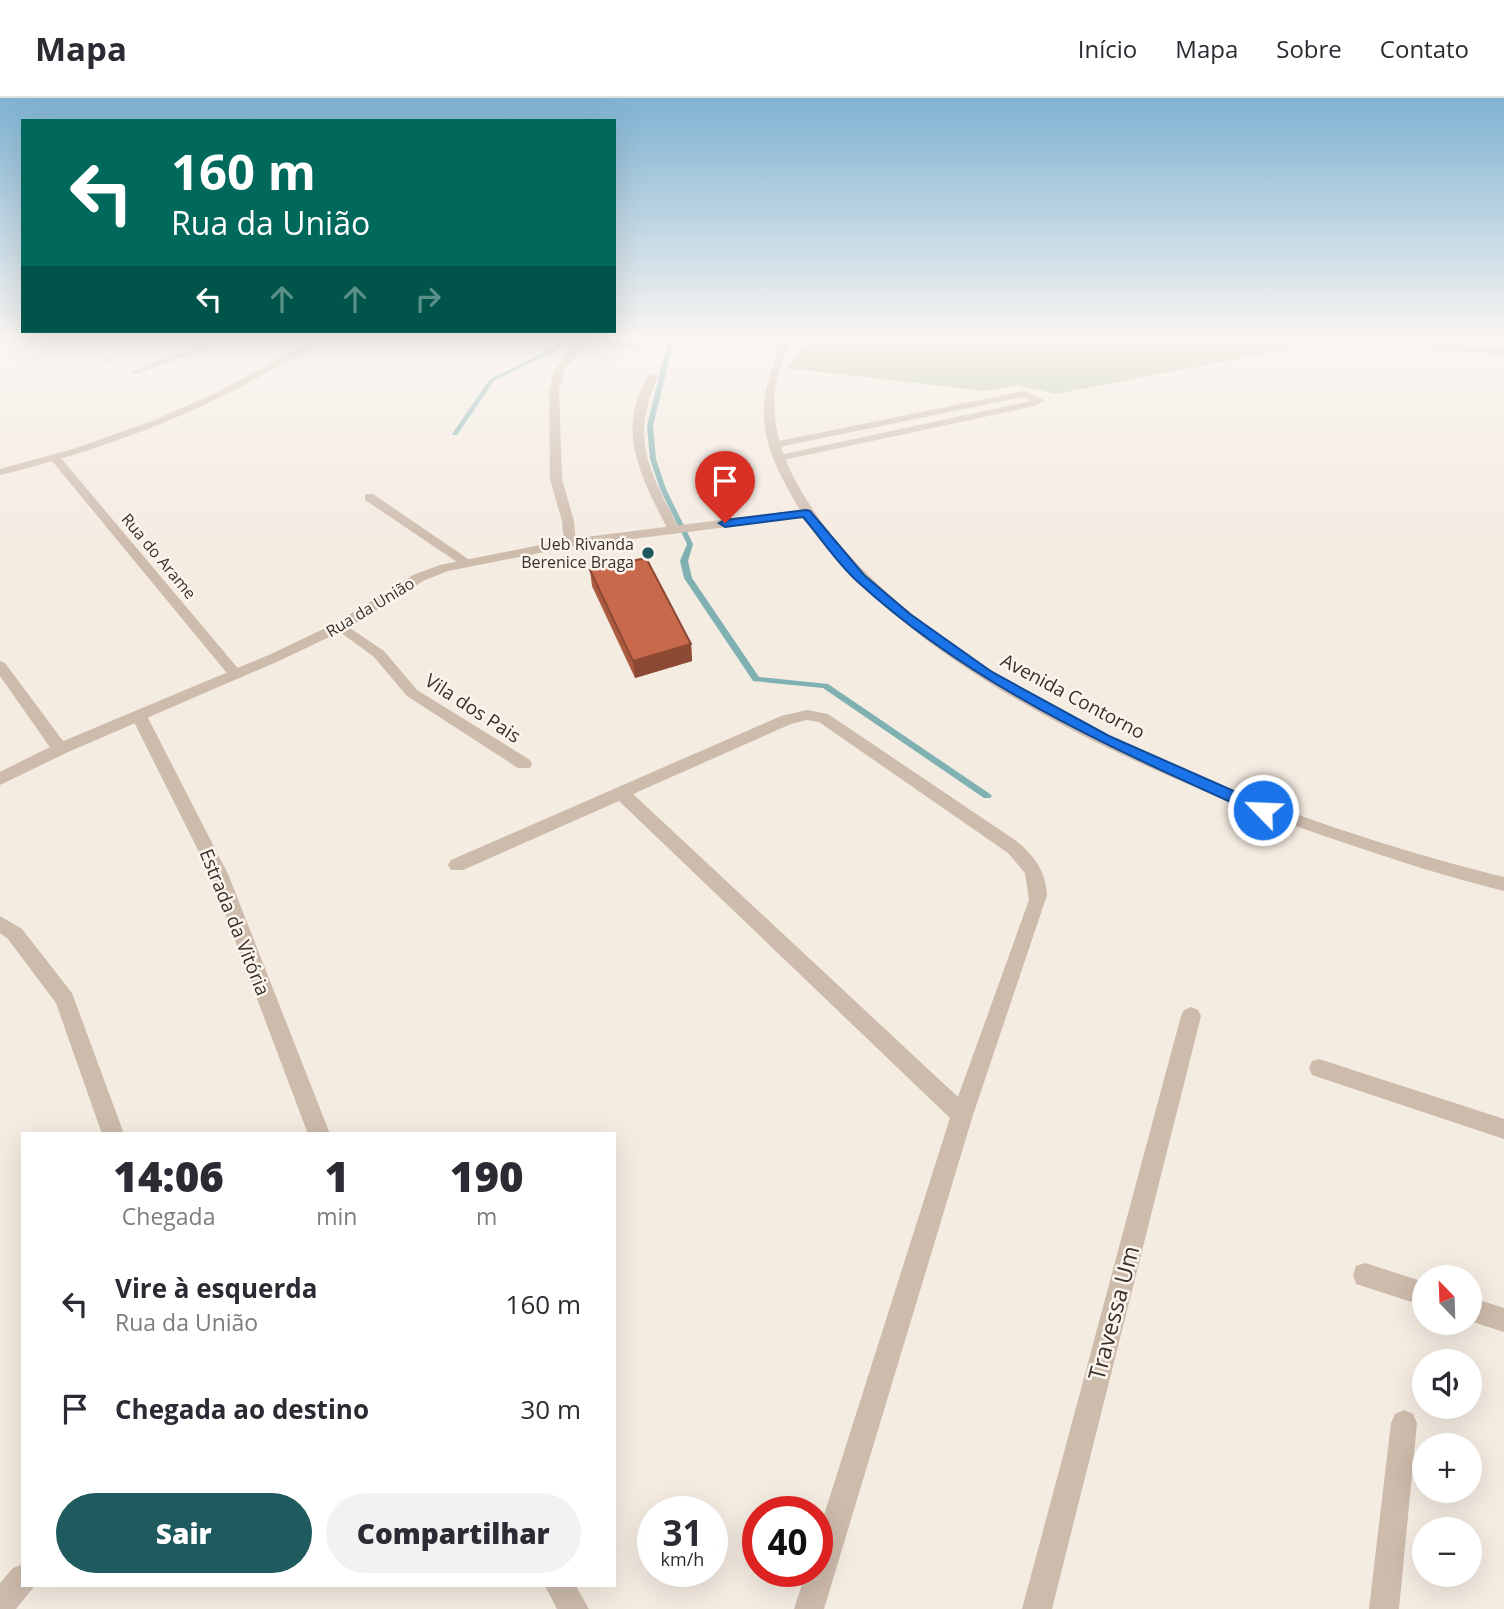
<!DOCTYPE html>
<html lang="pt">
<head>
<meta charset="utf-8">
<style>
  body { margin:0; font-family:"Open Sans",sans-serif; background:#f2f2f3; color:#2b2b33; height:100vh; display:flex; flex-direction:column; font-size:26px; white-space:nowrap }
  * { box-sizing:border-box; margin:0 }
  p { font-size:23px; color:#7c7c81 }
  .icon { flex:none; width:38px; height:38px; fill:none; stroke:currentColor; stroke-width:2; stroke-linecap:round; stroke-linejoin:round }
  .map { position:relative; flex:1; overflow:hidden }
  .panel { position:absolute; left:21px; top:1034px; width:595px; height:455px; display:flex; flex-direction:column; background:#fff; border-radius:0px; box-shadow:0 7px 28px #0002 }
  .panel>* { flex:none }
  .guide { position:absolute; left:21px; top:21px; width:595px; height:214px; border-radius:0px; box-shadow:0 7px 28px #0002; background:#00695c; color:#fff; overflow:hidden }
  .needle { width:46px; rotate:337deg }
  .tools { position:absolute; left:1412px; top:1167px; display:grid; gap:14px }
  .tools a { display:grid; place-items:center; width:70px; height:70px; border-radius:50%; background:#fff; box-shadow:0 7px 28px #0002; font-size:35px }
  .speed { position:absolute; left:637px; top:1398px; display:flex; gap:14px; font-size:35px; font-weight:700; text-align:center }
  .speed>* { display:grid; place-content:center; width:91px; height:91px; border-radius:50%; background:#fff; box-shadow:0 7px 28px #0002; line-height:1 }
  .speed small { font-size:18px; font-weight:400 }
  .speed .limit { border:10px solid #d22; background:#fff; color:#111 }
  .pin { position:absolute; display:grid; place-items:center; width:60px; height:60px; color:#fff; margin:-72px -30px; border-radius:50% 50% 50% 0; rotate:-45deg; box-shadow:0 0 7px #0007 }
  .pin .icon { rotate:45deg }
  .me { position:absolute; width:77px; margin:-38px; rotate:294deg; stroke-linejoin:round; filter:drop-shadow(0 0 5px #0008) }
  .turn { display:flex; align-items:center; gap:24px; height:147px; padding:0 35px; font-size:32px }
  .turn .icon { width:91px; height:91px; stroke-width:2.5 }
  .turn b { display:block; font-size:49px; line-height:60px }
  .lanes { display:flex; align-items:center; height:66px; padding:0 35px; background:#0003; justify-content:center; gap:35px; direction:ltr }
  .lanes .off { opacity:.35 }
  .eta { display:flex; justify-content:space-evenly; align-items:center; height:119px; text-align:center }
  .eta b { font-size:42px; font-weight:800; line-height:49px }
  .button { display:flex; gap:14px; margin-top:auto; padding:14px 35px }
  .button a { flex:1; height:80px; border-radius:42px; background:#1f5a5e; color:#fff; font-size:28px; font-weight:800; line-height:80px; text-align:center }
  .button a+a { background:#f2f2f3; color:#2b2b33 }
  ul { padding:0; list-style:none }
  li { display:flex; align-items:center; gap:21px; height:105px; padding:0 35px }
  li div { flex:1 }
  li b { display:block; font-size:26px }
  li em { font-style:normal }
  header { display:flex; align-items:center; gap:42px; box-sizing:border-box; height:98px; padding:0 35px; background:#fff; border-bottom:2px solid #e1e1e2 }
  header strong { font-size:33px }
  nav { display:flex; gap:38px; margin-inline-start:auto; font-size:24px }
  .map>svg:first-child { display:block }
</style>
</head>
<body>
<header>
<strong>Mapa</strong>
<nav><a>Início</a><a>Mapa</a><a>Sobre</a><a>Contato</a></nav>
</header>
<div class="map">
<svg width="1504" height="1511" viewBox="0 0 1504 1511">
  <rect width="100%" height="100%" fill="#f4ebe1"/>
  <!-- green -->
  <path fill="#b8c4a0" d="M808,242H1312L1318,245L1056,296L1017,287L984,293L787,270Z"/>
  <g fill="none" stroke-linecap="round" stroke-linejoin="round">
    <!-- stream -->
    <path fill="#7fb0b2" fill-rule="evenodd" d="M561,242H567L555,253L494,283L457,337H453L452,336L490,281L551,251Z
      M668,242H674L653,328L656,361L666,391L693,446L688,463L692,480L759,579L828,586L990,696L992,698L990,700H984L823,590L753,583L684,480L680,463L687,446L660,391L650,361L647,328Z"/>
    <!-- path -->
    <path stroke="#b9a596" stroke-width="2.5" stroke-dasharray="2 2" stroke-linecap="butt" d="M82,242L118,268"/>
    <!-- service -->
    <path fill="#cdbbac" fill-rule="evenodd" d="M312,242H323C308,255 286,264 268,274C183,322 94,354 0,377V371L76,350L155,322L220,293Z
      M579,242L654,245L659,248L654,251L582,247L579,246Z
      M1398,242L1504,251V257L1435,251Z
      M1024,293L1044,302L1035,308L779,363L775,362V358L1031,303L1023,299L774,350L768,347L774,344Z
      M1365,1165L1424,1184V1208L1356,1186L1353,1177L1356,1168Z
      M1470,1199L1504,1210V1234L1470,1223Z"/>
    <!-- minor -->
    <path fill="#cdbbac" fill-rule="evenodd" d="M214,242H227L138,276L129,274Z
      M579,242L587,244L564,273L559,292L562,381L574,423L576,445L570,449L564,445L562,423L550,381L549,292L554,273Z
      M653,275L658,278C629,343 650,373 680,432L674,436L668,432C647,390 620,344 639,297C643,289 645,279 653,275Z
      M52,359H60L241,574L243,577L241,580H231L52,363Z
      M365,396H373L474,465L468,469L463,468L365,402Z
      M341,524L384,553L417,592L530,662L532,666L530,670H518L407,598L374,559L336,531L334,528Z
      M0,563L5,565L66,647L68,651L66,655H54L0,578Z
      M807,612L828,616L1015,742C1033,756 1046,773 1047,797L973,1017L824,1511H794L806,1474H817V1439L950,1020L619,703L463,772H451L448,767L451,762L781,618ZM807,622L819,624L1008,755L1025,775L1029,802L958,999L633,696L791,626Z
      M139,613L147,618L228,776L330,1036H308L210,776L131,618Z
      M0,818L22,831L72,895L124,1036H102L56,905L8,841L0,835Z
      M1191,909L1198,912L1201,918L1052,1511H1022L1181,918L1184,912Z
      M1319,961L1504,1021V1041L1312,977L1309,970L1312,963Z
      M1404,1312L1413,1316L1417,1325L1399,1511H1369L1391,1325L1395,1316Z
      M23,1466V1488H34L33,1490L16,1511H0V1485L13,1470Z
      M545,1488H576L589,1511H557Z"/>
    <!-- tertiary -->
    <path fill="#cdbbac" fill-rule="evenodd" d="M784,242H794C765,283 771,335 793,378C898,585 1289,727 1504,779V793C1447,779 1392,761 1336,742C1157,681 915,578 804,419L570,449L448,473L423,483L346,531L281,562L66,655L0,687V674L54,647L271,556L336,525L413,477L440,467L570,441L800,412C774,367 753,331 770,277C773,265 777,252 784,242Z"/>
  </g>
  <!-- wall -->
  <path fill="#ac5a40" d="M590,472L691,546L692,563L635,580L592,488Z"/>
  <!-- shaded-wall -->
  <path fill="#8c4a34" d="M691,546L692,563L635,580L633,563Z"/>
  <!-- building -->
  <path fill="#c8694b" stroke="#8c4a34" stroke-width="2" d="M646,460L691,546L633,563L590,472Z"/>
  <!-- sky -->
  <linearGradient id="sky" x2="0" y2="1"><stop stop-color="#7eb2d2"/><stop offset="0.53" stop-color="#faf6f2"/><stop offset="1" stop-color="#faf6f2" stop-opacity="0"/></linearGradient>
  <rect width="1504" height="453" fill="url(#sky)"/>
  <!-- route -->
  <path fill="#1a73e8" stroke="#114b97" stroke-width="2" d="M806,412L810,413L864,477L910,516L992,574L1109,638L1268,708L1270,712L1268,716H1257C1116,652 974,590 858,484C837,465 821,440 803,419L725,429L719,425L725,422Z"/>
  <!-- markers -->
  <circle fill="#1f5a5e" stroke="#fbf5ee" stroke-width="2.5" cx="648" cy="455" r="7"/>
  <g text-anchor="middle" stroke-width="5" stroke-linejoin="round" paint-order="stroke">
    <!-- far-poi labels -->
    <g font-size="16" fill="#3b302b" stroke="#fbf5ee" text-anchor="end">
      <text x="634" y="452">Ueb Rivanda<tspan x="634" dy="18">Berenice Braga</tspan></text>
    </g>
    <!-- far-street labels -->
    <g font-size="16" fill="#3b302b" stroke="#fbf5ee">
      <text transform="translate(159 458) rotate(50)" y="6">Rua do Arame</text>
      <text transform="translate(370 509) rotate(-31)" y="6">Rua da União</text>
    </g>
    <!-- street labels -->
    <g font-size="19" fill="#3b302b" stroke="#fbf5ee">
      <text transform="translate(1073 598) rotate(28)" y="7">Avenida Contorno</text>
      <text transform="translate(473 610) rotate(33)" y="7">Vila dos Pais</text>
      <text transform="translate(235 824) rotate(68)" y="7">Estrada da Vitória</text>
    </g>
    <!-- near-street labels -->
    <g font-size="23" fill="#3b302b" stroke="#fbf5ee">
      <text transform="translate(1114 1215) rotate(-75)" y="8">Travessa Um</text>
    </g>
  </g>
</svg>
<div class="tools">
<a><svg class="needle" viewBox="-14 -14 28 28"><path d="M0-13l5 13h-10z" fill="#e53935"/><path d="M0 13l5-13h-10z" fill="#7c7c81"/></svg></a>
<a><svg class="icon" aria-label="sound" viewBox="0 0 24 24"><path d="M4 9h4l5-4v14l-5-4H4zM17 9q2 3 0 6"/></svg></a>
<a>+</a>
<a>−</a>
</div>
<div class="speed"><div>31<small>km/h</small></div><div class="limit">40</div></div>
<div class="pin" style="left:725px;top:425px;background:#d93025"><svg class="icon" aria-label="arrive" viewBox="0 0 24 24"><path d="M6 21V4h12l-3 4 3 4H6"/></svg></div>
<svg class="me" style="left:1263px;top:712px" viewBox="-20 -20 40 40"><circle r="17" fill="#1a73e8" stroke="#fff" stroke-width="3"/><path d="M0-11L8 9 0 5-8 9z" fill="#fff"/></svg>
<div class="guide">
<div class="turn"><svg class="icon" aria-label="left" viewBox="0 0 24 24"><path d="M17 20v-9H6M10 6l-5 5 5 5"/></svg><div><b>160 m</b>Rua da União</div></div>
<div class="lanes"><svg class="icon" aria-label="left" viewBox="0 0 24 24"><path d="M17 20v-9H6M10 6l-5 5 5 5"/></svg><svg class="icon off" aria-label="ahead" viewBox="0 0 24 24"><path d="M12 20V5M6 11l6-6 6 6"/></svg><svg class="icon off" aria-label="ahead" viewBox="0 0 24 24"><path d="M12 20V5M6 11l6-6 6 6"/></svg><svg class="icon off" aria-label="right" viewBox="0 0 24 24"><path d="M7 20v-9h11M14 6l5 5-5 5"/></svg></div>
</div>
<section class="panel">
<div class="eta">
<div><b>14:06</b><p>Chegada</p></div>
<div><b>1</b><p>min</p></div>
<div><b>190</b><p>m</p></div>
</div>
<ul>
<li><svg class="icon" aria-label="left" viewBox="0 0 24 24"><path d="M17 20v-9H6M10 6l-5 5 5 5"/></svg><div><b>Vire à esquerda</b><p>Rua da União</p></div><em>160 m</em></li>
<li><svg class="icon" aria-label="arrive" viewBox="0 0 24 24"><path d="M6 21V4h12l-3 4 3 4H6"/></svg><div><b>Chegada ao destino</b></div><em>30 m</em></li>
</ul>
<div class="button"><a>Sair</a><a>Compartilhar</a></div>
</section>
</div>
</body>
</html>
